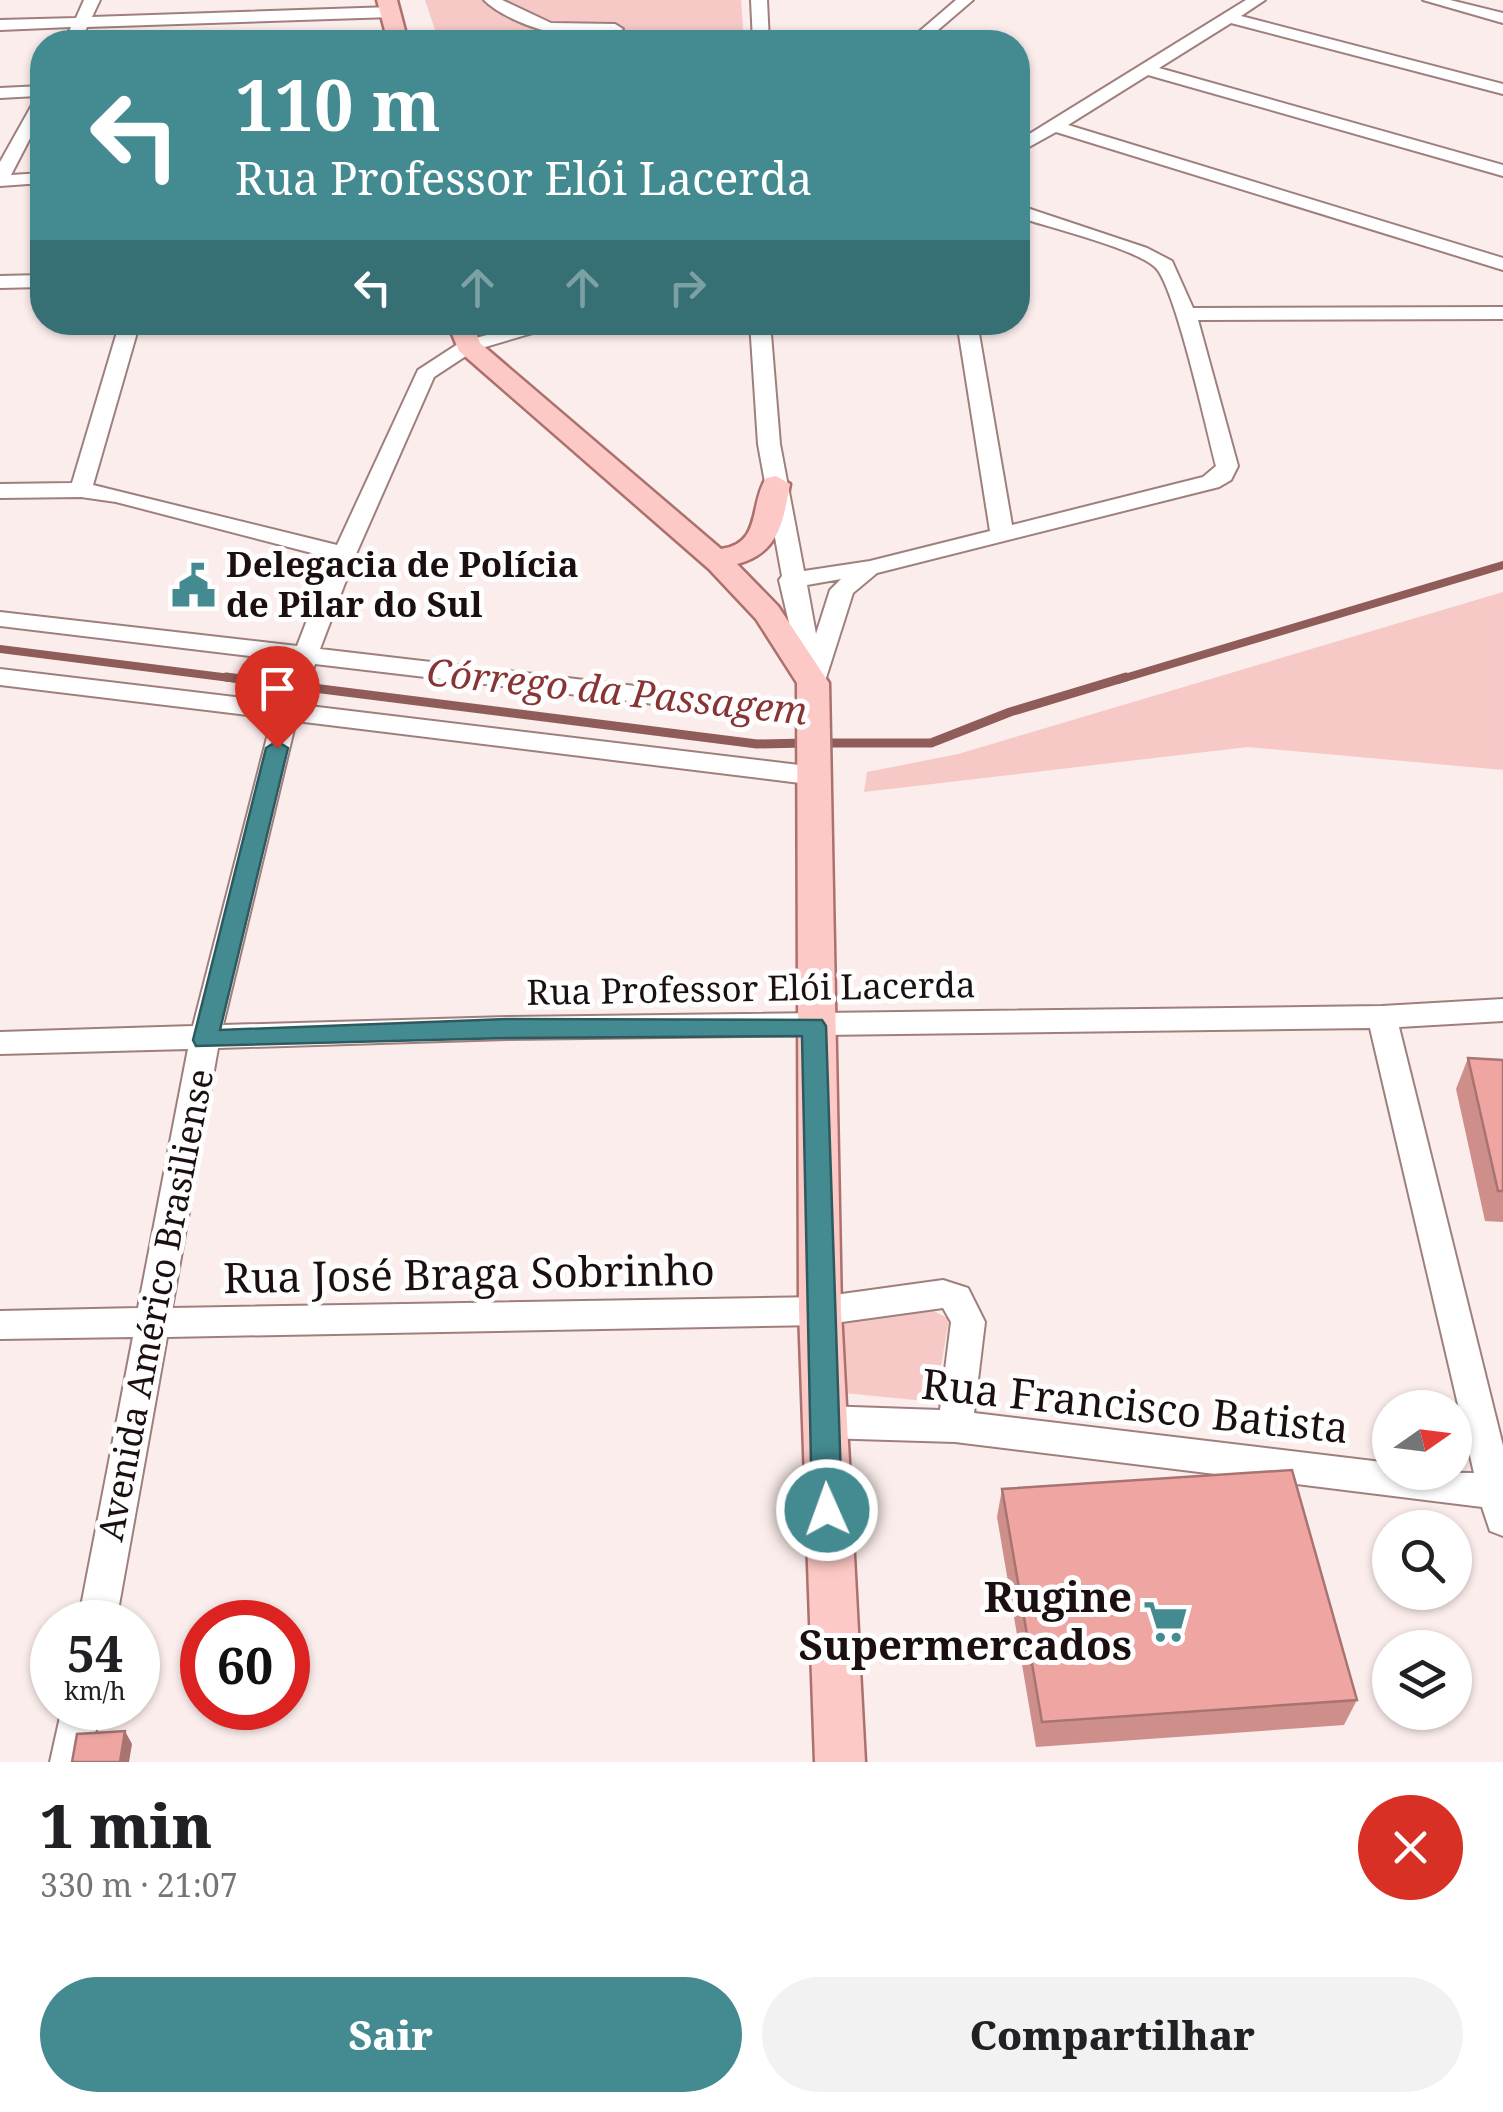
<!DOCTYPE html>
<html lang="pt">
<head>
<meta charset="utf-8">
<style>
  body { margin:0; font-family:"Noto Serif",serif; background:#f2f2f2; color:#202124; height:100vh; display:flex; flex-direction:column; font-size:38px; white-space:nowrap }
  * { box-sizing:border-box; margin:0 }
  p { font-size:32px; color:#757577 }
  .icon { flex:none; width:55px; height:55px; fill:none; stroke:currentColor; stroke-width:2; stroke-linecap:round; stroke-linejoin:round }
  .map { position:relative; height:1762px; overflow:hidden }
  .sheet { display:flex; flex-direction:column; background:#fff; flex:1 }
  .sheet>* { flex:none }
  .hud { position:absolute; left:30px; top:30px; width:1000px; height:305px; border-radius:40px; box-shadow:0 2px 8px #0004; background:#448b91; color:#fff; overflow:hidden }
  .needle { width:65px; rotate:76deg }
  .fabs { position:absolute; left:1372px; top:1390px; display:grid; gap:20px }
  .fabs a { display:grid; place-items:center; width:100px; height:100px; border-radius:50%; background:#fff; box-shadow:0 2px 8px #0004; font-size:50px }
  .speed { position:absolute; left:30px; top:1600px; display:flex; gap:20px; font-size:50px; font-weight:700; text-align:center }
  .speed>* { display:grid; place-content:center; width:130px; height:130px; border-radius:50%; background:#fff; box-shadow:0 2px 8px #0004; line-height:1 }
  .speed small { font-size:25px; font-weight:400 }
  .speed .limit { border:15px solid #d22; background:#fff; color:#111 }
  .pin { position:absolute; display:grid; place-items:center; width:85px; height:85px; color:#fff; margin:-102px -42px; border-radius:50% 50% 50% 0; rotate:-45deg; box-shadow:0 0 10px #0007 }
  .pin .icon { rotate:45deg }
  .me { position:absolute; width:110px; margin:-55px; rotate:358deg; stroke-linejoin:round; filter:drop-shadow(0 0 8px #0008) }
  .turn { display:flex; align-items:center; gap:35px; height:210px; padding:0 40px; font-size:45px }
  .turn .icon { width:130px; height:130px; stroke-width:2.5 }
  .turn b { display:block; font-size:70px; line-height:85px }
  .lanes { display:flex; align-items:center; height:95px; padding:0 40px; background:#0003; justify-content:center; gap:50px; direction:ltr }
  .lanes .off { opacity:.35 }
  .round { display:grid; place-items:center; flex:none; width:105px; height:105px; border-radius:52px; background:#f2f2f2 }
  .head { display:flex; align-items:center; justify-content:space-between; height:170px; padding:0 40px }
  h1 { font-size:60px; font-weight:800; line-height:75px }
  .action { display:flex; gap:20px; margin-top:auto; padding:20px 40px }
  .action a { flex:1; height:115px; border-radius:60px; background:#448b91; color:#fff; font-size:40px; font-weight:800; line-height:115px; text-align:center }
  .action a+a { background:#f2f2f2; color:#202124 }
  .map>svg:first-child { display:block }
</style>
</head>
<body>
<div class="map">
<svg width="1503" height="1762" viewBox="0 0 1503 1762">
  <rect width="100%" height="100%" fill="#fbedeb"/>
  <!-- green -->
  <path fill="#f7c9c6" d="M425,0H741L744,42H439Z
    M1503,592V770L1248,747L864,792L867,772L958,754Z
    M930,1309L949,1319L935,1402L844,1393L840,1310Z"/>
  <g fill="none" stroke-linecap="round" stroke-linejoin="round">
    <!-- stream-far1 -->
    <path stroke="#905c59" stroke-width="8" d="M0,649L246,680
      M1118,680L1503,565"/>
    <!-- stream -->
    <path stroke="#905c59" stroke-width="9" d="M226,677L757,744L806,743
      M822,743H931L1010,712L1126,677"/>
    <defs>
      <path id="minor" d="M84,0H100L92,17L392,7L400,12L392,17L87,27L80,42H64L71,27L0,30V20L76,18Z
        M484,0H502L551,23L615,24L623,29C591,51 510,26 484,0Z
        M751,0H767L769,42H753Z
        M956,0H973L924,42H907Z
        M1246,0H1265L1241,16L1503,84V94L1231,23L1159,68L1503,165V176L1148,75L1068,125L1503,258V270L1056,132L1018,153V141Z
        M1423,0H1450L1503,13V23Z
        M42,86V115L11,175L42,173V183L0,186V162L37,96L0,98V88Z
        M1018,205L1147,248L1172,261L1193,308L1503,307V319L1198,320L1238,466L1231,480L1219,487L877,573L853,593L825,681L822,687H804L779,580L782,576L758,444L750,322H770L780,444L804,571L870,561L990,531L957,322H977L1012,525L1203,477L1216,466C1207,432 1175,285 1155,267C1134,248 1048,227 1018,217ZM841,579L830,590L816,634L807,585Z
        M42,275V287L0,288V276Z
        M120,322H140L93,485L337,545L418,370L461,342L535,322H570L475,350L434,377L356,554L320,649L814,707L827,715L814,723L315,664L301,705L816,767L825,770L829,776L825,782L816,785L296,721L223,1025L507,1017L1382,1006L1503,999V1021L1399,1027L1503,1446V1536L1490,1531L1482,1507L955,1442L823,1438L811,1433L806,1422L811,1411L823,1406L940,1410L951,1322L943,1308L820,1325L167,1337L116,1622H78L133,1337L0,1339V1311L138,1308L188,1049L0,1054V1032L193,1026L272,718L0,685V669L277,702L291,661L0,626V612L297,646L331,558L116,502L81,497L0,498V484L72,483ZM1370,1028L1474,1473L1390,1472V1463L974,1413L985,1322L968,1288L943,1280L820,1297L172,1308L218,1048L507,1039Z
        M62,1708H100L90,1762H50Z"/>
      <path id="major" d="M377,0H397L408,42H388Z
        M447,322H472L480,343L721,549C762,543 749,506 766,478L776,476L790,484C783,522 779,553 737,564L778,606L829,683L841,1311L865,1762H815L799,1311L797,683L756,619L709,569L459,351Z"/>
    </defs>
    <!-- minor casing -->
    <use href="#minor" stroke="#9f7f7d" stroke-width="4"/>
    <!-- major casing -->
    <use href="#major" stroke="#ad716d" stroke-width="5"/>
    <!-- minor -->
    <use href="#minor" fill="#fff" fill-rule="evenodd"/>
    <!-- major -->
    <use href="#major" fill="#fdc9c6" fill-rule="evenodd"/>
  </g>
  <!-- wall -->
  <path fill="#ce8f8b" d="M1468,1058L1503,1060V1222L1485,1221L1456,1089Z
    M1002,1489L1357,1700L1344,1725L1036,1747L997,1517Z"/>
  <!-- shaded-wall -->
  <path fill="#a77471" d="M125,1731L132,1744L129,1762H120Z"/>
  <!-- building -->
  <path fill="#efa6a2" stroke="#a77471" stroke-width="2.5" d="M1468,1058L1503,1060V1191H1498Z
    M1292,1470L1357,1700L1042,1722L1002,1489Z
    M125,1731L120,1762H72L77,1734Z"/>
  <!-- route -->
  <path fill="#448b91" stroke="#2c5a5e" stroke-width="2.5" d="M277,741L288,748L220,1030L507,1019L822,1020L826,1026L842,1510L838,1519L827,1523L817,1519L812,1510L802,1036L507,1038L196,1046L193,1040L266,748Z"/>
  <!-- icons -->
  <defs>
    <symbol id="civic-bare" viewBox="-9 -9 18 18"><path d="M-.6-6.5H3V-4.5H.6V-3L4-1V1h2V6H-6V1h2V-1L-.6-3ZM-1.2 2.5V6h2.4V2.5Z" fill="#448b91" stroke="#fefefe" stroke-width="2.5" paint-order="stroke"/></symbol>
    <symbol id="supermarket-bare" viewBox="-9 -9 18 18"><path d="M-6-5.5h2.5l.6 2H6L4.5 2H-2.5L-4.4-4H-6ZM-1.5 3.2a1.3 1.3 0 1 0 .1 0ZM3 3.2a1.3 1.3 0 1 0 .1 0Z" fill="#448b91" stroke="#fefefe" stroke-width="2.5" paint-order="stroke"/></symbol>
  </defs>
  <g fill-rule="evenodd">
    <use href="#civic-bare" x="162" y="554" width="63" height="63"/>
    <use href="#supermarket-bare" x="1134" y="1590" width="63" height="63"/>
  </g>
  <g text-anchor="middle" stroke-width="10" stroke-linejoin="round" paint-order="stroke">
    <!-- poi labels -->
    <g font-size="35" font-weight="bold" fill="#1b100f" stroke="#fefefe" text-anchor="start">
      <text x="226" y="577">Delegacia de Polícia<tspan x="226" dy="40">de Pilar do Sul</tspan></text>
    </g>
    <!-- street labels -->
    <g font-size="35" fill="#1b100f" stroke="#fefefe">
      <text transform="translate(751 989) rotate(-1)" y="12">Rua Professor Elói Lacerda</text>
      <text transform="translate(156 1305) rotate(-79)" y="12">Avenida Américo Brasiliense</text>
    </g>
    <!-- water labels -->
    <g font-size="38" font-style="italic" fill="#893434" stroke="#fefefe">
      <text transform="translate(617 692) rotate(6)" y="13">Córrego da Passagem</text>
    </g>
    <!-- near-street labels -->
    <g font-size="42" fill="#1b100f" stroke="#fefefe">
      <text transform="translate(469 1274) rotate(-1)" y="15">Rua José Braga Sobrinho</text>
      <text transform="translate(1135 1406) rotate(6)" y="15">Rua Francisco Batista</text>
    </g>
    <!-- near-poi labels -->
    <g font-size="42" font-weight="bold" fill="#1b100f" stroke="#fefefe" text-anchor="end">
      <text x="1132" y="1612">Rugine<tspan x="1132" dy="48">Supermercados</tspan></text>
    </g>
  </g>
</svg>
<div class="fabs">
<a><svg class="needle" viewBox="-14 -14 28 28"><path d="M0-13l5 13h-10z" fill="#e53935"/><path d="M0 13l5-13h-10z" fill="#757577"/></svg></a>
<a><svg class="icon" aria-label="search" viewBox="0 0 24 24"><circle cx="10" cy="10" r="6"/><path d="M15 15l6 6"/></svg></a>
<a><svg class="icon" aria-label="layers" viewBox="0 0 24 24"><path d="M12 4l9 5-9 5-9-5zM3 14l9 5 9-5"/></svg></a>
</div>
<div class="speed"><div>54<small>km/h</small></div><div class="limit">60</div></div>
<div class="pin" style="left:277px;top:748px;background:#d93025"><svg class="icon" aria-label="arrive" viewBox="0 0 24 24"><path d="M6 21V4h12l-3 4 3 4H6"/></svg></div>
<svg class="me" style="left:827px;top:1510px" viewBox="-20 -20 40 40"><circle r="17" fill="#448b91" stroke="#fff" stroke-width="3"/><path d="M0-11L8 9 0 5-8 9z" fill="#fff"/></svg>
<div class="hud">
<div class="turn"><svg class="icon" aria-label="left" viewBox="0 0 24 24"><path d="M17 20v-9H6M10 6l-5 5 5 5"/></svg><div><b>110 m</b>Rua Professor Elói Lacerda</div></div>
<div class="lanes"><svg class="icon" aria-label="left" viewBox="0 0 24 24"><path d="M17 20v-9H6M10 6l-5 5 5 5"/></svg><svg class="icon off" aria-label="ahead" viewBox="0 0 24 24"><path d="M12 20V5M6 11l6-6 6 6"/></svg><svg class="icon off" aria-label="ahead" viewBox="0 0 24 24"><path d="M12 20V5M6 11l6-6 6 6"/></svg><svg class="icon off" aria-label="right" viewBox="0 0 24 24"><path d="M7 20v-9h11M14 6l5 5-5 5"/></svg></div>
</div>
</div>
<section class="sheet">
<div class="head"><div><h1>1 min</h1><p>330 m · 21:07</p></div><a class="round" style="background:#d93025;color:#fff"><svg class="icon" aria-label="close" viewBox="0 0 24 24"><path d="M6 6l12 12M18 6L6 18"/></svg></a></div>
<div class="action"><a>Sair</a><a>Compartilhar</a></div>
</section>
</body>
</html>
